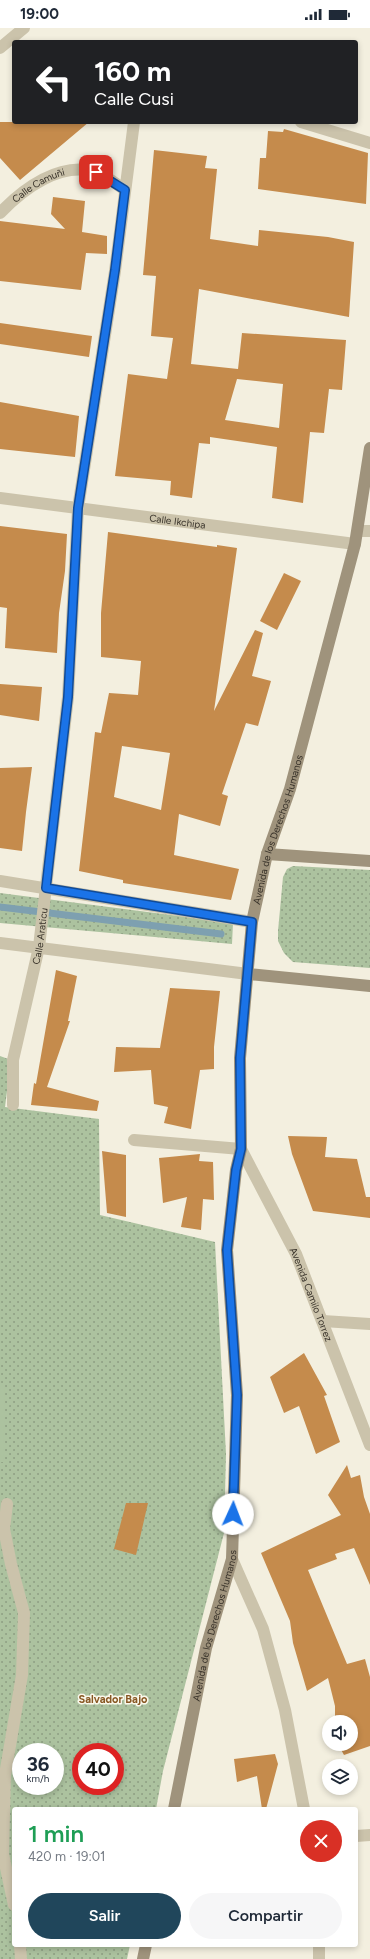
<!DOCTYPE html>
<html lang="es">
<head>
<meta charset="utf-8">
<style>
  body { margin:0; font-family:Figtree,sans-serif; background:#f6f6f7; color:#1f2937; height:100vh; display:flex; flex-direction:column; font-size:15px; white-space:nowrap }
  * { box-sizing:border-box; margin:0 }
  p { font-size:13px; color:#747a83 }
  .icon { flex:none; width:22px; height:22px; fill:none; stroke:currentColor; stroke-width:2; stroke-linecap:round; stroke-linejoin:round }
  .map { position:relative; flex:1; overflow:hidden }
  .drawer { position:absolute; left:12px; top:1779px; width:346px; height:140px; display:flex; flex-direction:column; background:#fff; border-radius:4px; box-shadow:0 2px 6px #0003 }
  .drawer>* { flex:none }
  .top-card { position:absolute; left:12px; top:12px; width:346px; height:84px; border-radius:4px; box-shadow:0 2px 6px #0003; background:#202124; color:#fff; overflow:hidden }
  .controls { position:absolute; left:322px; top:1687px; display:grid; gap:8px }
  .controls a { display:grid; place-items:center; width:36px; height:36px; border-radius:50%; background:#fff; box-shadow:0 2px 6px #0003; font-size:20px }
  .speed { position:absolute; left:12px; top:1715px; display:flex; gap:8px; font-size:20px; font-weight:700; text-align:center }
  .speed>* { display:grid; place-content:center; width:52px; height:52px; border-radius:50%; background:#fff; box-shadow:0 2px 6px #0003; line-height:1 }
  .speed small { font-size:10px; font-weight:400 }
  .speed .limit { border:6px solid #d22; background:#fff; color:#111 }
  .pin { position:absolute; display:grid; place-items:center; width:34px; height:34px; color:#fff; margin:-17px; border-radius:8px; box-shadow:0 2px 6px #0006 }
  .me { position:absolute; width:44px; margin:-22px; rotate:2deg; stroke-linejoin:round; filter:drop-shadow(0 0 3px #0008) }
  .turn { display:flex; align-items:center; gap:14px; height:84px; padding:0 16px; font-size:18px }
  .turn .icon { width:52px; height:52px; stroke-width:2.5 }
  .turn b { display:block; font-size:28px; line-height:34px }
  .round { display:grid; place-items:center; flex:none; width:42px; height:42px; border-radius:21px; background:#f6f6f7 }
  .overview { display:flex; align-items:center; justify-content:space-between; height:68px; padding:0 16px }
  h1 { font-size:24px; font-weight:600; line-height:30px; color:#1e9e55 }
  .primary-button { display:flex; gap:8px; margin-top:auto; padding:8px 16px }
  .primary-button a { flex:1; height:46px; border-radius:24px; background:#20465b; color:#fff; font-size:16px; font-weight:600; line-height:46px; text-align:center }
  .primary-button a+a { background:#f6f6f7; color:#1f2937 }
  .status { display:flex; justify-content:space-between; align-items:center; height:28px; padding:0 20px; background:#fff; direction:ltr }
  .status svg { height:11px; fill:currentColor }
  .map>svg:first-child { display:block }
</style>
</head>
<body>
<div class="status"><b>19:00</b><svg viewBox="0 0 49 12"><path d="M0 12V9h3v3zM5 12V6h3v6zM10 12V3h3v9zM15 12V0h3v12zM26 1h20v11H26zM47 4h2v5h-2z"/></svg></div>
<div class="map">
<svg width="370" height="1931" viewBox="0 0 370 1931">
  <defs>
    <pattern id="grass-dots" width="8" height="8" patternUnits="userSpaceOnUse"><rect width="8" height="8" fill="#acc29f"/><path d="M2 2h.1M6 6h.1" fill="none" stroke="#8d9e82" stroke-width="1.8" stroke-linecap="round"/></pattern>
  </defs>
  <rect width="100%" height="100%" fill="#f3efdf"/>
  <!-- grass -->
  <path fill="url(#grass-dots)" fill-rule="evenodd" d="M293,838L370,842V940L293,934L284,925L278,913V903L283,849L287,841Z
    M0,865L233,895L232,916L0,895Z
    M0,1028L11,1032L5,1079L99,1091L100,1187L215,1214L226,1426L224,1505L163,1743L156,1781H14V1917H130L127,1931H0ZM21,1724H55V1758H21ZM81,1724H115V1758H81Z"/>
  <!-- park -->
  <path fill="#acc29f" d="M0,1360H5L3,1434H0Z"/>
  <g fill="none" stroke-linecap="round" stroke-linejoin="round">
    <!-- stream -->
    <path stroke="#7ea0b0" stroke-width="7" d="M0,879L221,906"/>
  </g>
  <!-- building -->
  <path fill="#c58b4c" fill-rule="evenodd" d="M0,94H89L20,152L0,130Z
    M284,101L368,125L366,176L258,161L260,130H266L268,103L283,104Z
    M154,122L207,128L205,140L217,141L210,211L258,218L259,202L328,209L354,214L349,289L199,261L191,336L238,341L242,305L346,312L342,362L329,361L324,405L310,404L303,475L272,470L277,419L210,409V416L199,415L192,470L170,467L171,453L115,448L128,346L167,351L173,310L151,308L156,248L143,247ZM237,351L283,356L279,400L225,392Z
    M53,169L85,173L82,204L107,208V226L86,225L81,262L0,253V193L65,201L51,186Z
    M0,295L92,308L89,329L0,316Z
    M0,374L79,388L75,429L0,421Z
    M0,498L67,506L65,543L59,585L57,625L5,620L7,580L0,579Z
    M108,504L217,519V517L237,520L214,683L255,602L263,605L252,648L271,653L258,698L246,695L222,766L228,768L220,798L179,786L174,827L239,841L231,872L123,855V852L79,843L95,704L101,705L109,665L138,667L141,633L101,629V585ZM122,718L170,725L161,782L114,769Z
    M284,545L301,553L277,602L260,593Z
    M0,656L42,659L39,693L0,687Z
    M32,739L26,784L22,823L0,820V740Z
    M56,942L77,948L68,993H70L47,1059L99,1073L97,1083L31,1077L34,1055L36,1056Z
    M170,960L220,963L214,1019V1041L200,1042L191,1101L164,1095L168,1079L154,1076L151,1042L114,1044L116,1019L160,1020Z
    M288,1108L327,1109L325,1129L357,1131L366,1169H370V1190L313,1183L292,1126Z
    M102,1123L126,1127V1189L107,1185Z
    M200,1126L199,1133L213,1134L214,1172L203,1171L201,1202L181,1199L187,1169L163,1175L159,1130Z
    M304,1325L327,1367L324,1368L340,1414L316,1426L299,1378L284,1385L270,1349Z
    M347,1437L351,1450L360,1447L364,1469L370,1486V1557L354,1520L335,1526L337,1531L308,1542L347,1636L365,1631L370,1649V1718L344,1727L338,1716H351V1694H335V1678L328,1650L307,1663L293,1615L290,1593L261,1525L341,1487L328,1467Z
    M126,1475H148L136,1527L114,1521Z
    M275,1726L278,1736L266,1781H262L257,1748L237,1754L234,1731Z"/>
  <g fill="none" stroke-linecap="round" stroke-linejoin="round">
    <!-- lane -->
    <path stroke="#cbc3ab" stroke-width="12" d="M7,1476L4,1501L11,1536L24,1585L22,1647L5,1747L3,1826L14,1877
      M20,1917L21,1931"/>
    <!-- street -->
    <g stroke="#cbc3ab" stroke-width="12">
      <path d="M0,20L24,0"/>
      <path d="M301,94L370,115"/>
      <path id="s1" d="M0,185C23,161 60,133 96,144C105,147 116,156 125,162"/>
      <path id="s2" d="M0,470L355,516"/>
      <path d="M358,503H370"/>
      <path d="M0,853L252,894"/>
      <path d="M0,915L248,946"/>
      <path id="s3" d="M13,1077V1032L39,919L68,669L78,480L115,243L134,94"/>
      <path id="s4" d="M134,1112L241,1121L296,1226L370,1417"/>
      <path d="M323,1293L370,1296"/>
      <path d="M232,1531L263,1601L285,1682L304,1781"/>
      <path d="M356,1808L370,1807"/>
      <path d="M319,1931V1917"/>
    </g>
    <!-- secondary -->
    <g stroke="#9f937c" stroke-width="12">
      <path d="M267,826L370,833"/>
      <path d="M248,946L370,958"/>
      <path id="s5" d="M174,1781L206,1620L232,1531L237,1367L227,1222L236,1142L241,1121L240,1030L252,894L267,826L290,761L355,516L370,420"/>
      <path d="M143,1931L146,1917"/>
    </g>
  </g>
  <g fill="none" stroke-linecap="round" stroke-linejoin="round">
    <defs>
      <path id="route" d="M96,144L125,162L115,242L78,480L68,669L46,860L252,894L240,1030L241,1121L236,1142L227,1222L237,1367L233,1486"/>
    </defs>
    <!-- route casing -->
    <use href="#route" stroke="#114b97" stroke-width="10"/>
    <!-- route -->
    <use href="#route" stroke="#1a73e8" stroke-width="7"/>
  </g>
  <g text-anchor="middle" stroke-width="3" stroke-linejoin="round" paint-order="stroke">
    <!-- street labels -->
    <g font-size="10" fill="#39332a" stroke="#faf8ec">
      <text dy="4" stroke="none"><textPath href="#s1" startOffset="48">Calle Camuñi</textPath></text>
      <text dy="4" stroke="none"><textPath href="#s2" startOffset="179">Calle Ikchipa</textPath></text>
      <text dy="4" stroke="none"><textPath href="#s5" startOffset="992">Avenida de los Derechos Humanos</textPath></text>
      <text dy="4" stroke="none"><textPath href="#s3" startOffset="172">Calle Araticu</textPath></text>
      <text dy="4" stroke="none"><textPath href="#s4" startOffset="269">Avenida Camilo Torrez</textPath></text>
      <text dy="4" stroke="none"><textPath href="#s5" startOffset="188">Avenida de los Derechos Humanos</textPath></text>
    </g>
    <!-- neighbourhood labels -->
    <g font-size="11" font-weight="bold" fill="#885824" stroke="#faf8ec">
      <text x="113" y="1675">Salvador Bajo</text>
    </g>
  </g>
</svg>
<div class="controls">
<a><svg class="icon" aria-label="sound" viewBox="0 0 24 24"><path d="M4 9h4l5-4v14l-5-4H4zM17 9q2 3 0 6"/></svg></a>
<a><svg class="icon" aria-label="layers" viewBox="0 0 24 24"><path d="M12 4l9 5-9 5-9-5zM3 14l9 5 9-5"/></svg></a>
</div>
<div class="speed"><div>36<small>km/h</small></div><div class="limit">40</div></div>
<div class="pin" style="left:96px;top:144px;background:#d93025"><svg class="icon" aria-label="arrive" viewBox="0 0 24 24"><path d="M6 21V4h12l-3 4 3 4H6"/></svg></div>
<svg class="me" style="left:233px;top:1486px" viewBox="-20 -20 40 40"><circle r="19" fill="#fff"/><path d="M0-13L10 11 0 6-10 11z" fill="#1a73e8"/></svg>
<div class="top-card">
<div class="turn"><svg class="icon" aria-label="left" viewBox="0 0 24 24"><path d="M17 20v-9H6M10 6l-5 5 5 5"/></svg><div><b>160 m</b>Calle Cusi</div></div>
</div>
<section class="drawer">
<div class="overview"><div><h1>1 min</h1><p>420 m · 19:01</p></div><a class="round" style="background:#d93025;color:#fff"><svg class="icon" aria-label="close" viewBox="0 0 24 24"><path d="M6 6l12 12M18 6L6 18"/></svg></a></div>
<div class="primary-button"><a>Salir</a><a>Compartir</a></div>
</section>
</div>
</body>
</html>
